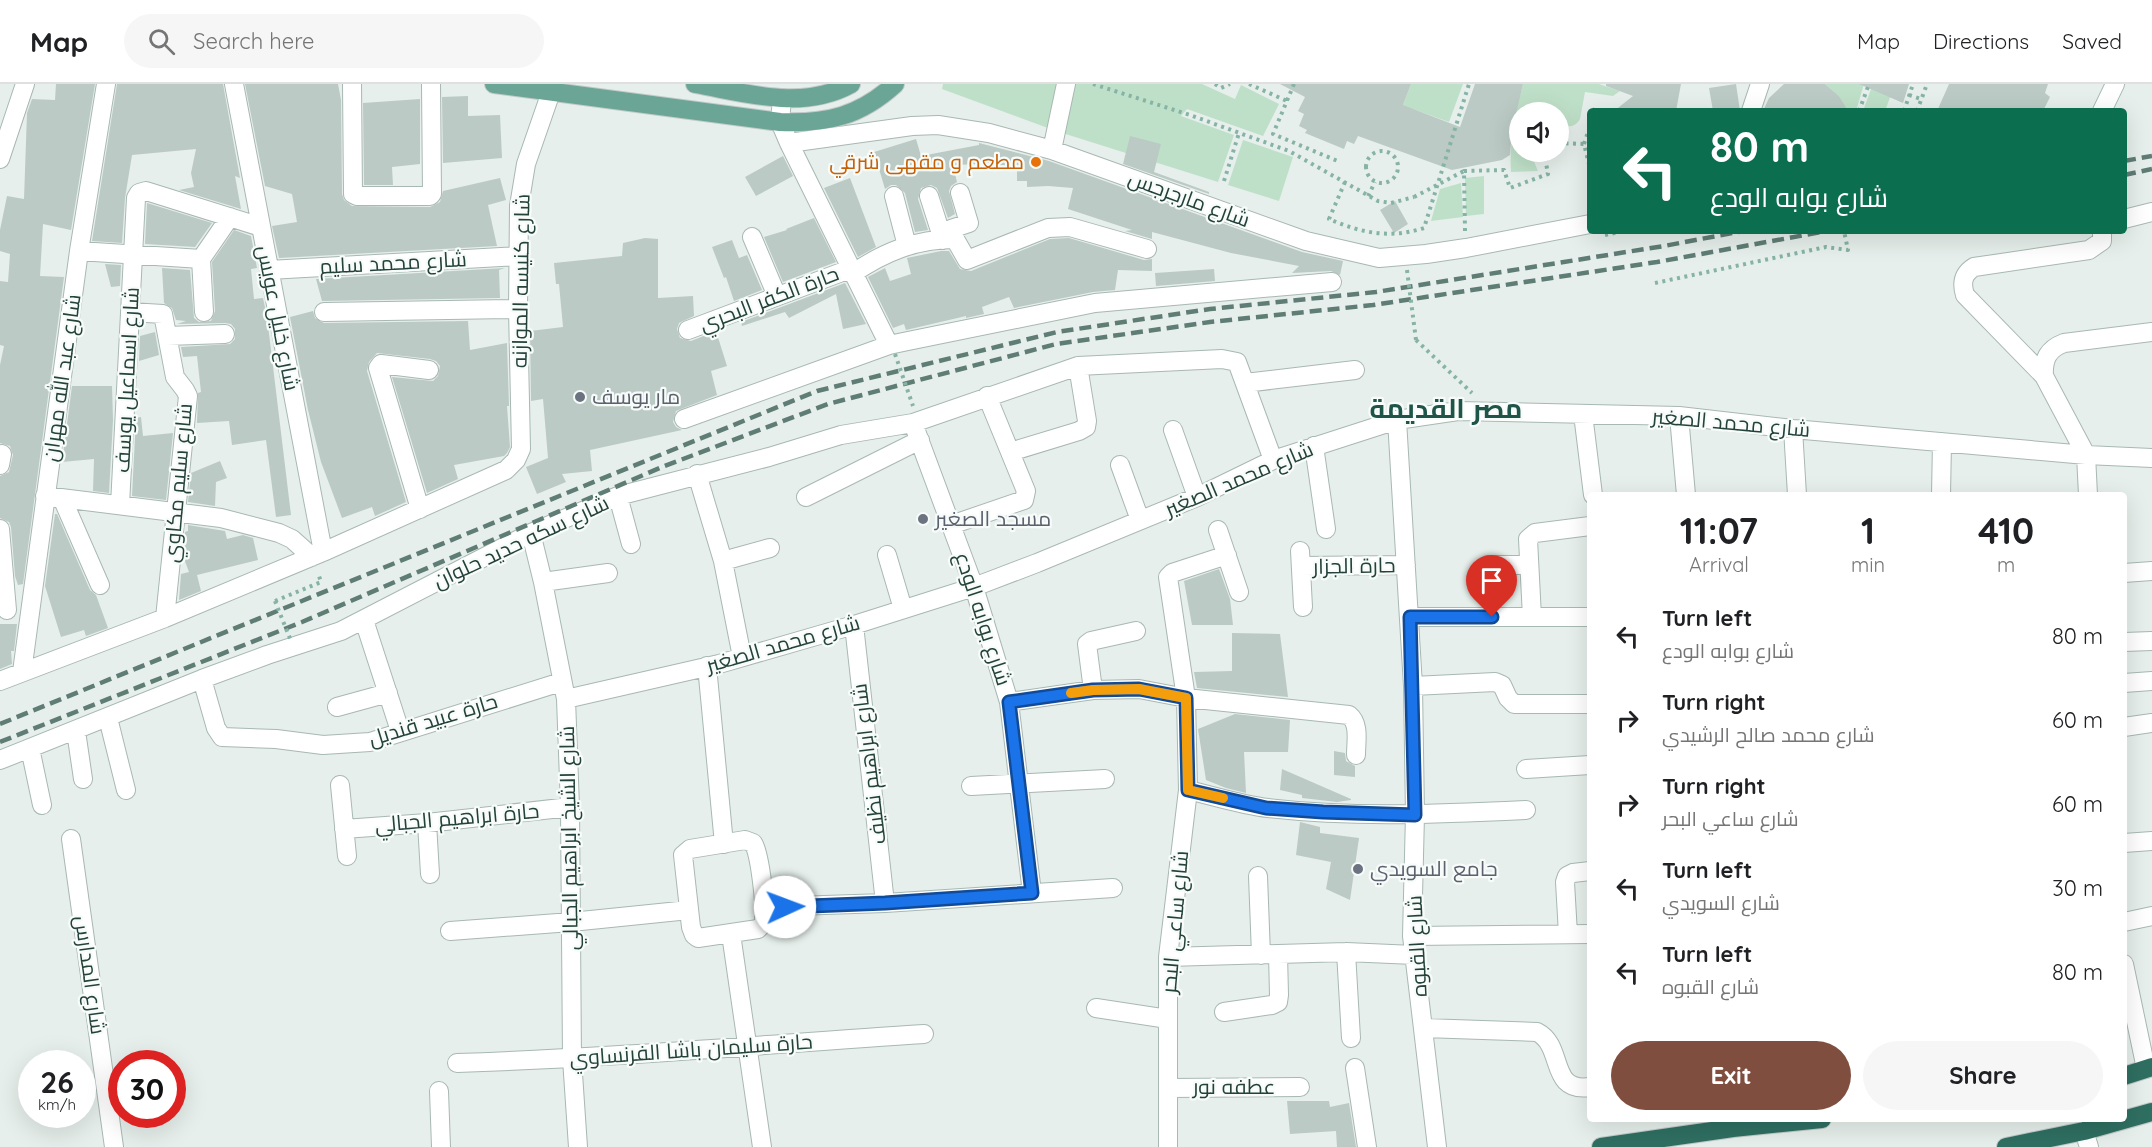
<!DOCTYPE html>
<html lang="en">
<head>
<meta charset="utf-8">
<style>
  body { margin:0; font-family:Quicksand,Cairo,sans-serif; background:#f6f6f6; color:#202124; height:100vh; display:flex; flex-direction:column; font-size:22px; white-space:nowrap }
  * { box-sizing:border-box; margin:0 }
  p { font-size:20px; color:#757577 }
  .icon { flex:none; width:33px; height:33px; fill:none; stroke:currentColor; stroke-width:2; stroke-linecap:round; stroke-linejoin:round }
  .map { position:relative; flex:1; overflow:hidden }
  .side { position:absolute; left:1587px; top:408px; width:540px; height:630px; display:flex; flex-direction:column; background:#fff; border-radius:6px; box-shadow:0 6px 24px #0002 }
  .side>* { flex:none }
  .guide { position:absolute; left:1587px; top:24px; width:540px; height:126px; border-radius:6px; box-shadow:0 6px 24px #0002; background:#0b6e4f; color:#fff; overflow:hidden }
  .tools { position:absolute; left:1509px; top:18px; display:grid; gap:12px }
  .tools a { display:grid; place-items:center; width:60px; height:60px; border-radius:50%; background:#fff; box-shadow:0 6px 24px #0002; font-size:30px }
  .speed { position:absolute; left:18px; top:966px; display:flex; gap:12px; font-size:30px; font-weight:700; text-align:center }
  .speed>* { display:grid; place-content:center; width:78px; height:78px; border-radius:50%; background:#fff; box-shadow:0 6px 24px #0002; line-height:1 }
  .speed small { font-size:15px; font-weight:400 }
  .speed .limit { border:9px solid #d22; background:#fff; color:#111 }
  .pin { position:absolute; display:grid; place-items:center; width:51px; height:51px; color:#fff; margin:-62px -26px; border-radius:50% 50% 50% 0; rotate:-45deg; box-shadow:0 0 6px #0007 }
  .pin .icon { rotate:45deg }
  .me { position:absolute; width:66px; margin:-33px; rotate:88deg; stroke-linejoin:round; filter:drop-shadow(0 0 4px #0008) }
  .turn { display:flex; align-items:center; gap:21px; height:126px; padding:0 24px; font-size:27px }
  .turn .icon { width:78px; height:78px; stroke-width:2.5 }
  .turn b { display:block; font-size:42px; line-height:51px }
  .eta { display:flex; justify-content:space-evenly; align-items:center; height:102px; text-align:center }
  .eta b { font-size:36px; font-weight:700; line-height:42px }
  .primary-button { display:flex; gap:12px; margin-top:auto; padding:12px 24px }
  .primary-button a { flex:1; height:69px; border-radius:36px; background:#7f4e3f; color:#fff; font-size:24px; font-weight:700; line-height:69px; text-align:center }
  .primary-button a+a { background:#f6f6f6; color:#202124 }
  ul { padding:0; list-style:none }
  li { display:flex; align-items:center; gap:18px; height:84px; padding:0 24px }
  li div { flex:1 }
  li b { display:block; font-size:22px }
  li em { font-style:normal }
  header { display:flex; align-items:center; gap:36px; box-sizing:border-box; height:84px; padding:0 30px; background:#fff; border-bottom:2px solid #e0e0e0 }
  header strong { font-size:28px }
  nav { display:flex; gap:33px; margin-inline-start:auto; font-size:21px }
  .search { width:420px; height:54px; background:#f6f6f6; display:flex; align-items:center; gap:15px; box-sizing:border-box; padding:0 21px; border-radius:33px; color:#757577; font-size:22px }
  .map>svg:first-child { display:block }
</style>
</head>
<body>
<header>
<strong>Map</strong>
<div class="search"><svg class="icon" aria-label="search" viewBox="0 0 24 24"><circle cx="10" cy="10" r="6"/><path d="M15 15l6 6"/></svg>Search here</div>
<nav><a>Map</a><a>Directions</a><a>Saved</a></nav>
</header>
<div class="map">
<svg width="2152" height="1063" viewBox="0 0 2152 1063">
  <rect width="100%" height="100%" fill="#e6efeb"/>
  <!-- green -->
  <path fill="#bfe0c8" d="M943,0H1202L1235,15L1241,1L1279,20L1263,52L1187,25L1181,32L1234,51L1218,98L1056,47L942,5Z
    M1411,0H1463L1449,38L1413,25L1402,24Z
    M1523,0H1599L1620,7L1613,12L1585,8L1580,35C1575,44 1568,43 1559,41L1558,28H1520V68H1530L1538,87L1511,88C1509,57 1515,29 1523,0Z
    M1825,0H1864L1856,27H1846L1839,12Z
    M1895,0L1885,27H1863L1871,5Z
    M1243,56L1293,73L1279,117L1228,101Z
    M1484,92V130L1466,132L1465,94Z
    M1461,99L1463,133L1431,137L1440,105Z"/>
  <!-- building -->
  <path fill="#bbcac4" d="M56,0H95L71,146L43,140L40,192L64,193L23,500L18,501L15,492L11,443L9,438L0,434V392L9,388L13,371L10,362L0,359V281L4,262L0,261V197L8,198L10,170L0,167V146L7,112L24,115L27,29L32,15L55,16Z
    M117,0H223L240,94L235,92L241,125L179,106L194,103L191,89L196,65L132,71L125,114L122,159L92,157Z
    M245,0H338L341,16L342,110L344,116L352,122L430,123L440,118L443,107L500,94L506,116L488,121L497,162L279,174L272,142L297,138L292,110L265,102Z
    M1280,0H1411L1403,21L1460,43L1475,0H1523L1512,47L1510,71L1502,76L1452,86L1358,52L1354,60L1347,57L1344,65L1305,49L1307,46L1299,42L1304,30L1298,27L1305,13Z
    M1606,0H1681L1676,27H1614L1633,12L1606,2Z
    M1736,0L1740,27H1713L1709,4Z
    M1784,0H1825L1839,12L1848,27H1763L1769,14Z
    M1859,0H1909L1903,19Z
    M1949,0H2048L2045,9L2050,13L2043,27H1937Z
    M468,12V32L500,31L502,74L443,79L442,13Z
    M420,15V80L392,83L393,101H364L363,19Z
    M1130,52L1161,60L1154,88L1209,108V110L1123,80Z
    M916,55L921,72L979,61V59L1049,77L1302,168L1343,177L1340,191L1331,187L1292,189L1299,182L1231,169L1152,148V155L1125,147L1132,146L1068,125L1073,104L1048,102L1027,103V97H1017V81L1000,84L999,79L956,81L958,89L955,90L957,98L951,102L949,107L955,130L948,134L937,104L931,101L921,104L918,115L928,146L915,148L905,109L896,101H891L885,105L874,68Z
    M783,72L793,92L756,112L745,93Z
    M850,94L876,163L858,173L824,104Z
    M1395,117L1408,140L1394,149L1380,126Z
    M147,119L212,139L195,163L145,160Z
    M814,134L836,178L783,198L764,153L787,146L786,145Z
    M234,146L251,152L257,184L251,185L254,215L263,214L267,233L291,431L276,433L266,356L232,361L229,337L197,339L198,309L201,308L197,272L183,273L181,263L230,260L235,255V245L231,240L225,239L177,240L186,237L176,236L172,224L164,219L162,184L190,186L194,234L199,238L211,237L215,227L212,178Z
    M645,154L658,155V214L693,212L694,232L679,239L677,245L680,254L691,257L716,247L727,282L711,287L717,311L676,327L673,338L676,343L682,346L590,366L592,387L562,390L566,398L537,410L526,383L548,374L543,315L531,317L530,247L563,243L559,200H556L554,179L622,172L623,159Z
    M1069,154L1144,176L1152,175V187L1118,186L1115,206L1093,208L1014,224L1009,213L982,223L984,230L966,234V232L906,246L904,240L893,244L868,193L885,184L890,197L911,190L907,174L941,167H949L960,185L971,187L1050,155Z
    M732,156L739,174L747,171L762,206L734,217L726,193L724,194L712,163Z
    M105,180L121,181L120,202L111,203Z
    M505,184L499,186L500,214L322,217L316,195Z
    M1214,185L1215,197L1156,202L1155,189Z
    M845,199L866,240L843,245L836,210L789,234L785,228L742,242L741,238Z
    M313,227L315,234L324,239L468,237L470,266L507,259L509,322H507L510,363L507,369L504,372L454,381L458,395L427,409L392,293L433,297L438,292L440,282L436,277L430,275L377,269L369,278L367,287L406,418L375,432L372,423L342,434L321,378L308,326L290,233Z
    M155,248L159,271L139,277L140,252Z
    M72,302H112L113,336L109,409L93,407L94,375L62,378Z
    M141,333L143,352L173,349L166,416L132,412L136,334Z
    M220,377L227,394L216,398L215,422L188,418L191,389Z
    M55,430H57L90,506L96,511L108,544L86,552L84,546L61,553L45,502Z
    M188,441L225,447L227,455L243,451L253,454L258,476L197,491L201,507L179,516L181,490L189,488L183,472L185,448L188,447Z
    M1219,485L1230,515L1233,541H1192L1184,497Z
    M0,540H17L14,567H11L12,580L0,585Z
    M1232,549L1280,550L1288,613L1197,604L1194,588L1232,587Z
    M1235,630L1290,636L1288,668H1244L1246,709L1226,704L1206,696L1198,645Z
    M1334,667L1345,669L1346,677L1355,682V693L1334,691Z
    M1282,685L1351,715V716L1337,718L1302,714V711L1280,706Z
    M1300,738L1320,743V749L1359,754L1350,816L1326,805L1331,778L1296,771Z
    M1287,1017H1329L1330,1023L1349,1019L1356,1063H1337L1336,1047L1290,1050Z"/>
  <g fill="none" stroke-linecap="round" stroke-linejoin="round">
    <defs>
      <path id="minor" d="M234,0L323,468
        M352,0L353,110L357,112H430L432,110L431,0
        M782,14L780,38L789,59L889,261
        M1751,27L1760,0
        M2102,27L2115,0
        M789,59L912,42L938,41L989,49L1052,66L1306,157L1379,174L1426,170L1466,164L1590,140
        M1052,66L1066,0
        M0,75L25,0
        M894,112L907,162
        M929,112L943,156
        M2124,135L2152,128
        M752,153L777,212
        M952,155L951,145L969,139L960,109
        M79,167L201,175
        M269,186L517,172
        M852,190C884,168 916,155 955,155L967,176L1048,144L1070,143L1147,165
        M130,228L163,230L175,293L185,306L188,312L165,534
        M204,228L201,175L230,133
        M324,228L518,225
        M688,246L850,185
        M167,252L225,250
        M2044,292C2043,275 2048,265 2064,259L2152,248
        M1245,299L1355,286
        M1583,330L1593,411
        M1679,332L1686,411
        M684,335L889,261L908,257L1095,219L1332,198
        M1397,336L1413,602L1415,731L1412,852L1437,1063
        M913,339L974,503L1009,618L1032,809
        M1793,345L1797,411
        M1173,346L1197,413
        M1314,362L1326,445
        M1010,368L1079,347L1086,343L1087,337L1078,282
        M0,381L2,370
        M1120,381L1140,436
        M697,390L723,477L742,573
        M1941,411L1942,358
        M2088,411L2086,371L2044,292L1965,211C1961,198 1963,190 1974,183L2089,166L2102,157V147
        M45,412L221,434L279,449L292,455L312,473
        M618,412L631,460
        M806,413L920,356
        M62,414L100,501
        M120,421L136,114L139,109L146,107L261,143
        M420,425L378,284L381,280L429,286
        M951,441L1024,416L1026,407L987,312
        M0,445L7,526
        M1218,446L1239,508
        M531,449L543,498L566,615L570,723L572,975L578,1063
        M1300,467L1303,523
        M887,471L903,525
        M723,477L770,464
        M1488,481H1529
        M1301,482L1406,481
        M2124,489L2152,487
        M543,498L608,489
        M1410,533H1590
        M1532,533L1528,455L1535,449L1590,442
        M364,536L400,647
        M854,541L885,819
        M2124,558L2152,557
        M707,582L724,760
        M22,588L79,167L106,0
        M202,595L216,644L222,653L276,655L323,661L370,658L561,598
        M0,597L165,534L323,468L506,386L516,376L521,365L518,225L519,122L526,80L551,8
        M2124,599L2152,597
        M1413,602L1495,598L1502,601L1508,614L1514,620H1590
        M1093,606L1087,560L1091,557L1136,547
        M566,615L719,580L854,541L974,503L1037,479L1197,413L1273,376L1397,336L1458,327L1679,332L1793,345L2086,371L2152,374
        M1009,618L1093,606L1139,605L1186,614L1349,631C1360,640 1356,657 1356,671
        M337,623L388,609
        M108,634L126,706
        M2124,643L2152,639
        M76,647L83,695
        M30,664L42,721
        M0,676L202,595L267,571L341,547L531,449L618,412L769,373L841,351L913,339L1078,282L1222,275L1237,278L1273,376
        M1526,685L1590,681
        M340,701L347,772
        M971,702L1105,695
        M1188,706C1214,712 1242,721 1268,724C1354,734 1440,730 1526,726
        M427,739L430,790
        M344,745L427,739L570,723
        M71,755L114,1063
        M745,756L753,759C760,769 767,828 763,840L758,845L698,854L694,851L691,843L683,771L690,765Z
        M2124,759L2152,757
        M1258,792L1261,871
        M764,823L885,819L1113,804
        M2124,838L2152,832
        M450,847L571,838L689,826
        M731,850L762,1063
        M1568,850L1565,798L1567,792L1573,789L1590,787
        M1412,852L1590,850
        M1346,868L1351,954
        M1168,873L1346,868L1414,871
        M2124,880L2146,985
        M1096,924L1168,935
        M1224,928L1272,921L1278,918L1279,911L1278,870
        M1424,944L1537,948C1565,962 1548,1009 1590,1003
        M457,979C613,974 769,960 924,950
        M1355,984L1367,1063
        M1168,1004L1300,1003
        M439,1007L441,1063
        M2084,1047L2089,1063
        M1168,1063V873L1188,706L1186,614L1168,493L1172,489L1227,471"/>
      <path id="major" d="M494,0L780,38C827,40 860,32 895,0
        M695,0C747,9 802,27 851,0"/>
      <path id="highway" d="M2124,992L2152,983
        M1601,1063L1733,1044L1822,1035
        M2006,1063L2084,1047L2152,1028"/>
    </defs>
    <!-- minor casing -->
    <use href="#minor" stroke="#a8b8b2" stroke-width="20"/>
    <!-- major casing -->
    <use href="#major" stroke="#c2cac8" stroke-width="20"/>
    <!-- highway casing -->
    <use href="#highway" stroke="#c2cac8" stroke-width="20"/>
    <!-- path -->
    <path stroke="#86b3a5" stroke-width="4" stroke-dasharray="3 4.5" stroke-linecap="butt" d="M1093,0L1190,31L1289,67L1378,117L1391,119L1414,113
      M1215,0L1221,4L1230,0
      M1249,0L1287,17
      M1294,0L1273,50L1340,78
      M1909,11L1921,15
      M1594,27L1595,24L1600,27
      M1859,27L1869,0
      M1904,27L1913,0
      M1917,27L1927,0
      M1558,59L1584,60L1590,84
      M1584,60L1590,42
      M1366 83a16 16 0 1 1 32 0a16 16 0 1 1-32 0Z
      M1224,97L1239,49
      M1345,98L1329,135C1361,149 1390,155 1424,144L1469,0
      M1368,112L1375,98
      M1465,147L1464,87L1504,86L1510,104L1548,90L1544,68
      M1605,151L1624,147
      M1655,199L1826,163L1848,166L1844,147
      M1416,256L1472,309
      M275,517L321,498L318,489"/>
    <!-- minor -->
    <use href="#minor" stroke="#fff" stroke-width="18"/>
    <!-- major -->
    <use href="#major" stroke="#6aa596" stroke-width="18"/>
    <!-- highway -->
    <use href="#highway" stroke="#2f6f62" stroke-width="18"/>
    <!-- rail -->
    <path stroke="#5f7d75" stroke-width="4.5" stroke-dasharray="12 6" stroke-linecap="butt" d="M2124,77L2152,72
      M2124,91L2152,85
      M0,640L817,307L1057,248L1210,225L1376,208L1664,162L1743,147
      M0,658L302,538L662,383L828,320L1056,260L1210,238L1373,221L1657,178L1827,147"/>
    <!-- path-bridge -->
    <path stroke="#86b3a5" stroke-width="4" stroke-dasharray="3 4.5" stroke-linecap="butt" d="M1414,113L1464,87
      M1407,186L1416,256
      M895,270L913,322
      M275,517L291,557"/>
  </g>
  <g fill="none" stroke-linecap="round" stroke-linejoin="round">
    <defs>
      <path id="route" d="M785,823L885,819L1032,809L1009,618L1093,606L1139,605L1186,614L1188,706L1266,724L1323,728L1415,731L1410,533H1492"/>
    </defs>
    <!-- route casing -->
    <use href="#route" stroke="#114b97" stroke-width="15"/>
    <!-- route -->
    <use href="#route" stroke="#1a73e8" stroke-width="10"/>
    <!-- slow -->
    <path stroke="#f59e0b" stroke-width="10" d="M1071,609L1093,606L1139,605L1186,614L1188,706L1223,714"/>
  </g>
  <!-- markers -->
  <circle fill="#e8710a" stroke="#f7fbf9" stroke-width="2" cx="1036" cy="78" r="6"/>
  <g fill="#6b7280" stroke="#f7fbf9" stroke-width="2">
    <circle cx="580" cy="313" r="6"/>
    <circle cx="923" cy="435" r="6"/>
    <circle cx="1358" cy="785" r="6"/>
  </g>
  <g text-anchor="middle" stroke-width="4.5" stroke-linejoin="round" paint-order="stroke">
    <!-- food labels -->
    <g font-size="21" fill="#c56008" stroke="#f7fbf9" text-anchor="end">
      <text x="1024" y="85">مطعم و مقهى شرقي</text>
    </g>
    <!-- street labels -->
    <g font-size="21" fill="#24423a" stroke="#f7fbf9">
      <text transform="translate(1189 115) rotate(20)" y="7">شارع مارجرجس</text>
      <text transform="translate(393 179) rotate(-3)" y="7">شارع محمد سليم</text>
      <text transform="translate(521 197) rotate(-89)" y="7">شارع كنيسه الموازنه</text>
      <text transform="translate(769 215) rotate(-21)" y="7">حارة الكفر البحري</text>
      <text transform="translate(278 234) rotate(79)" y="7">شارع خليل عويس</text>
      <text transform="translate(62 294) rotate(-82)" y="7">شارع عبد الله مهران</text>
      <text transform="translate(127 296) rotate(-87)" y="7">شارع اسماعيل يوسف</text>
      <text transform="translate(1731 339) rotate(5)" y="7">شارع محمد الصغير</text>
      <text transform="translate(1239 395) rotate(-23)" y="7">شارع محمد الصغير</text>
      <text transform="translate(178 399) rotate(-85)" y="7">شارع سليم مكاوي</text>
      <text transform="translate(521 458) rotate(-25)" y="7">شارع سكه حديد حلوان</text>
      <text transform="translate(1354 482) rotate(-1)" y="7">حارة الجزار</text>
      <text transform="translate(983 535) rotate(72)" y="7">شارع بوابه الودع</text>
      <text transform="translate(783 560) rotate(-16)" y="7">شارع محمد الصغير</text>
      <text transform="translate(433 636) rotate(-17)" y="7">حارة عبيد قنديل</text>
      <text transform="translate(869 680) rotate(-97)" y="7">شارع ابراهيم نظيف</text>
      <text transform="translate(457 734) rotate(-5)" y="7">حارة ابراهيم الجبالي</text>
      <text transform="translate(569 754) rotate(-91)" y="7">شارع الشيخ ابراهيم الجبالي</text>
      <text transform="translate(1175 838) rotate(-85)" y="7">شارع ساعي البحر</text>
      <text transform="translate(1417 862) rotate(-93)" y="7">شارع القبوه</text>
      <text transform="translate(90 891) rotate(82)" y="7">شارع المدارس</text>
      <text transform="translate(691 966) rotate(-4)" y="7">حارة سليمان باشا الفرنساوي</text>
      <text x="1234" y="1010">عطفه نور</text>
    </g>
    <!-- worship labels -->
    <g font-size="21" fill="#5b616d" stroke="#f7fbf9" text-anchor="start">
      <text x="592" y="320">مار يوسف</text>
      <text x="935" y="442">مسجد الصغير</text>
      <text x="1370" y="792">جامع السويدي</text>
    </g>
    <!-- district labels -->
    <g font-size="27" font-weight="bold" fill="#1f5548" stroke="#f7fbf9">
      <text x="1446" y="334">مصر القديمة</text>
    </g>
  </g>
</svg>
<div class="tools">
<a><svg class="icon" aria-label="sound" viewBox="0 0 24 24"><path d="M4 9h4l5-4v14l-5-4H4zM17 9q2 3 0 6"/></svg></a>
</div>
<div class="speed"><div>26<small>km/h</small></div><div class="limit">30</div></div>
<div class="pin" style="left:1492px;top:533px;background:#d93025"><svg class="icon" aria-label="arrive" viewBox="0 0 24 24"><path d="M6 21V4h12l-3 4 3 4H6"/></svg></div>
<svg class="me" style="left:785px;top:823px" viewBox="-20 -20 40 40"><circle r="19" fill="#fff"/><path d="M0-13L10 11 0 6-10 11z" fill="#1a73e8"/></svg>
<div class="guide">
<div class="turn"><svg class="icon" aria-label="left" viewBox="0 0 24 24"><path d="M17 20v-9H6M10 6l-5 5 5 5"/></svg><div><b>80 m</b>شارع بوابه الودع</div></div>
</div>
<section class="side">
<div class="eta">
<div><b>11:07</b><p>Arrival</p></div>
<div><b>1</b><p>min</p></div>
<div><b>410</b><p>m</p></div>
</div>
<ul>
<li><svg class="icon" aria-label="left" viewBox="0 0 24 24"><path d="M17 20v-9H6M10 6l-5 5 5 5"/></svg><div><b>Turn left</b><p>شارع بوابه الودع</p></div><em>80 m</em></li>
<li><svg class="icon" aria-label="right" viewBox="0 0 24 24"><path d="M7 20v-9h11M14 6l5 5-5 5"/></svg><div><b>Turn right</b><p>شارع محمد صالح الرشيدي</p></div><em>60 m</em></li>
<li><svg class="icon" aria-label="right" viewBox="0 0 24 24"><path d="M7 20v-9h11M14 6l5 5-5 5"/></svg><div><b>Turn right</b><p>شارع ساعي البحر</p></div><em>60 m</em></li>
<li><svg class="icon" aria-label="left" viewBox="0 0 24 24"><path d="M17 20v-9H6M10 6l-5 5 5 5"/></svg><div><b>Turn left</b><p>شارع السويدي</p></div><em>30 m</em></li>
<li><svg class="icon" aria-label="left" viewBox="0 0 24 24"><path d="M17 20v-9H6M10 6l-5 5 5 5"/></svg><div><b>Turn left</b><p>شارع القبوه</p></div><em>80 m</em></li>
</ul>
<div class="primary-button"><a>Exit</a><a>Share</a></div>
</section>
</div>
</body>
</html>
